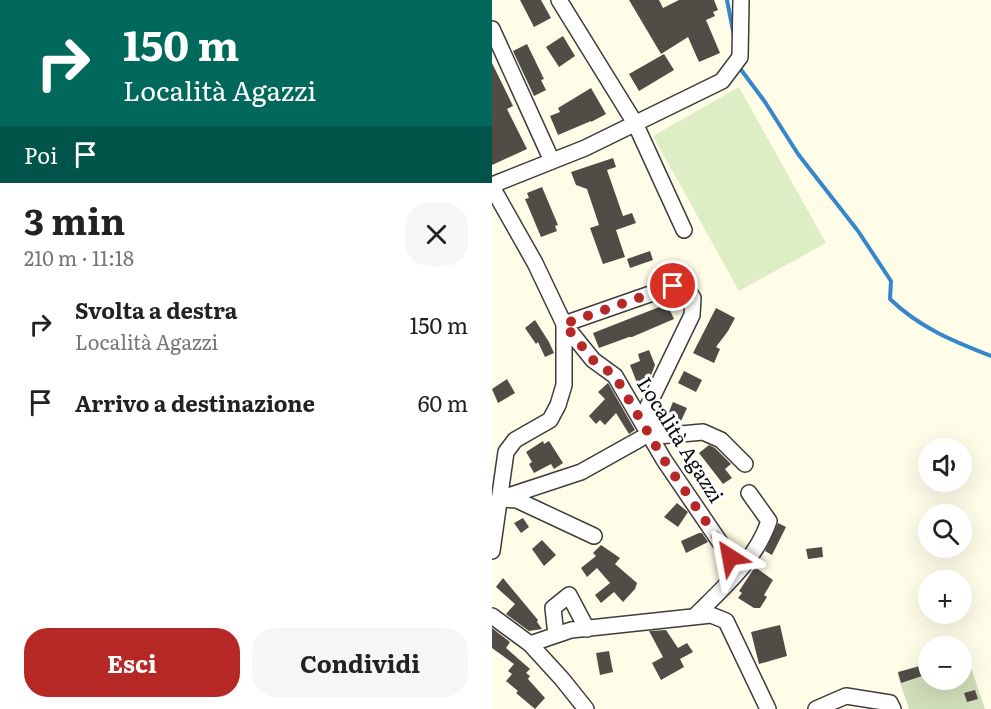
<!DOCTYPE html>
<html lang="it">
<head>
<meta charset="utf-8">
<style>
  body { margin:0; font-family:Literata,serif; background:#f6f6f6; color:#222; height:100vh; display:flex; flex-direction:column; font-size:22px; white-space:nowrap }
  * { box-sizing:border-box; margin:0 }
  p { font-size:20px; color:#767676 }
  .icon { flex:none; width:33px; height:33px; fill:none; stroke:currentColor; stroke-width:2; stroke-linecap:round; stroke-linejoin:round }
  .map { position:relative; flex:1; overflow:hidden }
  .details { display:flex; flex-direction:column; background:#fff; width:492px }
  .details>* { flex:none }
  .guide { background:#00695c; color:#fff; overflow:hidden }
  .fabs { position:absolute; left:426px; top:438px; display:grid; gap:12px }
  .fabs a { display:grid; place-items:center; width:54px; height:54px; border-radius:50%; background:#fff; box-shadow:0 6px 24px #0002; font-size:30px }
  .pin { position:absolute; display:grid; place-items:center; width:51px; height:51px; color:#fff; margin:-26px; border:3px solid #fff; border-radius:50%; box-shadow:0 2px 6px #0007 }
  .me { position:absolute; width:66px; margin:-33px; rotate:326deg; stroke-linejoin:round; filter:drop-shadow(0 0 4px #0008) }
  .turn { display:flex; align-items:center; gap:21px; height:126px; padding:0 24px; font-size:27px }
  .turn .icon { width:78px; height:78px; stroke-width:2.5 }
  .turn b { display:block; font-size:42px; line-height:51px }
  .then { display:flex; align-items:center; height:57px; padding:0 24px; background:#0003; gap:12px; font-size:22px }
  .round { display:grid; place-items:center; flex:none; width:63px; height:63px; border-radius:24px; background:#f6f6f6 }
  .overview { display:flex; align-items:center; justify-content:space-between; height:102px; padding:0 24px }
  h1 { font-size:36px; font-weight:700; line-height:45px }
  .button { display:flex; gap:12px; margin-top:auto; padding:12px 24px }
  .button a { flex:1; height:69px; border-radius:24px; background:#b62826; color:#fff; font-size:24px; font-weight:700; line-height:69px; text-align:center }
  .button a+a { background:#f6f6f6; color:#222 }
  ul { padding:0; list-style:none }
  li { display:flex; align-items:center; gap:18px; height:78px; padding:0 24px }
  li div { flex:1 }
  li b { display:block; font-size:22px }
  li em { font-style:normal }
  main { display:flex; flex:1; min-height:0 }
  .map>svg:first-child { display:block }
</style>
</head>
<body>
<main>
<section class="details">
<div class="guide">
<div class="turn"><svg class="icon" aria-label="right" viewBox="0 0 24 24"><path d="M7 20v-9h11M14 6l5 5-5 5"/></svg><div><b>150 m</b>Località Agazzi</div></div>
<div class="then">Poi<svg class="icon" aria-label="arrive" viewBox="0 0 24 24"><path d="M6 21V4h12l-3 4 3 4H6"/></svg></div>
</div>
<div class="overview"><div><h1>3 min</h1><p>210 m · 11:18</p></div><a class="round"><svg class="icon" aria-label="close" viewBox="0 0 24 24"><path d="M6 6l12 12M18 6L6 18"/></svg></a></div>
<ul>
<li><svg class="icon" aria-label="right" viewBox="0 0 24 24"><path d="M7 20v-9h11M14 6l5 5-5 5"/></svg><div><b>Svolta a destra</b><p>Località Agazzi</p></div><em>150 m</em></li>
<li><svg class="icon" aria-label="arrive" viewBox="0 0 24 24"><path d="M6 21V4h12l-3 4 3 4H6"/></svg><div><b>Arrivo a destinazione</b></div><em>60 m</em></li>
</ul>
<div class="button"><a>Esci</a><a>Condividi</a></div>
</section>
<div class="map">
<svg width="499" height="709" viewBox="0 0 499 709">
  <rect width="100%" height="100%" fill="#fffce8"/>
  <!-- cemetery -->
  <path fill="#d1debb" d="M473,650L493,709H417L405,673L436,662V680H470V651Z"/>
  <!-- pitch -->
  <path fill="#ddeec5" d="M247,87L334,243L247,291L161,136Z"/>
  <g fill="none" stroke-linecap="round" stroke-linejoin="round">
    <!-- stream -->
    <path stroke="#3686ca" stroke-width="4" d="M235,0L242,36
      M247,67L273,102L306,154L366,231L399,281L398,299C428,328 461,341 499,356"/>
  </g>
  <!-- building -->
  <path fill="#524c47" d="M28,0H49L59,18L42,27Z
    M137,0H167L171,8L187,0H222L226,10L221,12L223,16L214,20L228,53L207,62L196,37L169,54Z
    M71,36L83,56L67,67L54,47Z
    M35,44L52,79L49,80L54,90L42,96L21,51Z
    M172,54L182,70L147,91L137,74Z
    M0,63L21,106L15,109L35,149L0,165Z
    M99,88L114,114L99,122V121L66,135L58,116L68,112L66,108Z
    M121,158L124,167L115,170L131,216L140,213L144,223L124,230L133,257L111,264L98,228L107,225L95,189L84,185L79,172Z
    M50,187L66,225L63,226L65,231L49,237L33,199L37,198L35,193Z
    M158,251L161,260L138,268L135,259Z
    M175,304L182,319L140,337H137L107,348L101,333Z
    M224,308L243,318L236,331L224,347L228,349L222,363L201,353Z
    M43,320L57,342L62,353L53,357L46,342L44,344L33,328Z
    M157,350L163,365L158,378L145,383L138,365L148,361L146,354Z
    M192,371L210,380L204,392L186,383Z
    M15,379L23,393L6,403L0,389Z
    M116,383L143,430L137,434L124,413L113,425L108,420L104,424L97,416L113,399L106,392Z
    M181,402L195,408L189,421L176,414Z
    M51,441L52,444L57,441L71,463L62,469L59,464L42,473L37,464L40,462L34,452Z
    M217,445L223,448L239,464L233,469L240,478L231,484L207,453Z
    M185,503L196,512L186,527L172,517Z
    M31,518L37,527L29,533L22,523Z
    M286,523L294,527L280,555L273,551Z
    M207,533H210L216,542L194,553L189,541Z
    M50,540L64,555L52,566L40,549Z
    M109,545L128,558L123,564L145,583L143,589L131,602L122,592L109,603L103,595L118,583L105,568L95,577L89,568L104,556L101,553Z
    M330,547L331,557L316,559L314,549Z
    M263,567L281,580L272,595L275,597L268,608H262L246,598L250,593L247,591Z
    M11,578L46,620L45,622L50,629L37,631L14,614L23,604L4,587Z
    M288,625L295,656L267,664L259,632Z
    M0,628L18,642L14,648L38,669L34,673L38,676L36,679L53,698L43,709L24,693L26,691L14,681L20,674L16,671L22,664L0,648Z
    M174,630L186,648L195,643L201,652L188,659L192,667L169,680L160,663L171,657L157,631Z
    M117,651L121,672L108,675L104,653Z
    M436,664V674L409,683L406,672Z
    M483,690L486,699L475,702L472,693Z"/>
  <g fill="none" stroke-linecap="round" stroke-linejoin="round">
    <defs>
      <path id="minor" d="M67,0L143,123L192,230
        M0,29L60,161
        M0,185L93,148L230,81L248,57L249,0
        M0,187L43,263L72,324V385L66,405L58,420L23,440L14,452L0,551
        M7,499L89,472L148,439
        M10,499L25,500L102,536
        M238,557L172,460L123,376L101,360L72,324L181,286L194,287L201,298L200,315L156,406L157,424L166,436L211,432L229,440L253,464
        M0,616L38,644L70,679L94,709
        M202,617C230,589 264,560 277,521L257,493
        M64,635L61,608L77,595L95,629
        M38,644L79,630L219,615L234,621L276,709
        M324,709L354,696L398,703L401,709"/>
    </defs>
    <!-- minor casing -->
    <use href="#minor" stroke="#3d3d3d" stroke-width="18"/>
    <!-- minor -->
    <use href="#minor" stroke="#fff" stroke-width="15"/>
  </g>
  <g fill="none" stroke-linecap="round" stroke-linejoin="round">
    <!-- route -->
    <path stroke="#b62826" stroke-width="10" stroke-dasharray="0 18" d="M181,286L72,324L101,360L123,376L172,460L238,557"/>
  </g>
  <g text-anchor="middle" stroke-width="6" stroke-linejoin="round" paint-order="stroke">
    <!-- street labels -->
    <g font-size="20" fill="#0a0a0a" stroke="#fff">
      <text transform="translate(188 440) rotate(58)" y="7">Località Agazzi</text>
    </g>
  </g>
</svg>
<div class="fabs">
<a><svg class="icon" aria-label="sound" viewBox="0 0 24 24"><path d="M4 9h4l5-4v14l-5-4H4zM17 9q2 3 0 6"/></svg></a>
<a><svg class="icon" aria-label="search" viewBox="0 0 24 24"><circle cx="10" cy="10" r="6"/><path d="M15 15l6 6"/></svg></a>
<a>+</a>
<a>−</a>
</div>
<div class="pin" style="left:181px;top:286px;background:#d93025"><svg class="icon" aria-label="arrive" viewBox="0 0 24 24"><path d="M6 21V4h12l-3 4 3 4H6"/></svg></div>
<svg class="me" style="left:238px;top:557px" viewBox="-20 -20 40 40"><path d="M0-17L14 15 0 8-14 15z" fill="#b62826" stroke="#fff" stroke-width="4"/></svg>
</div>
</main>
</body>
</html>
